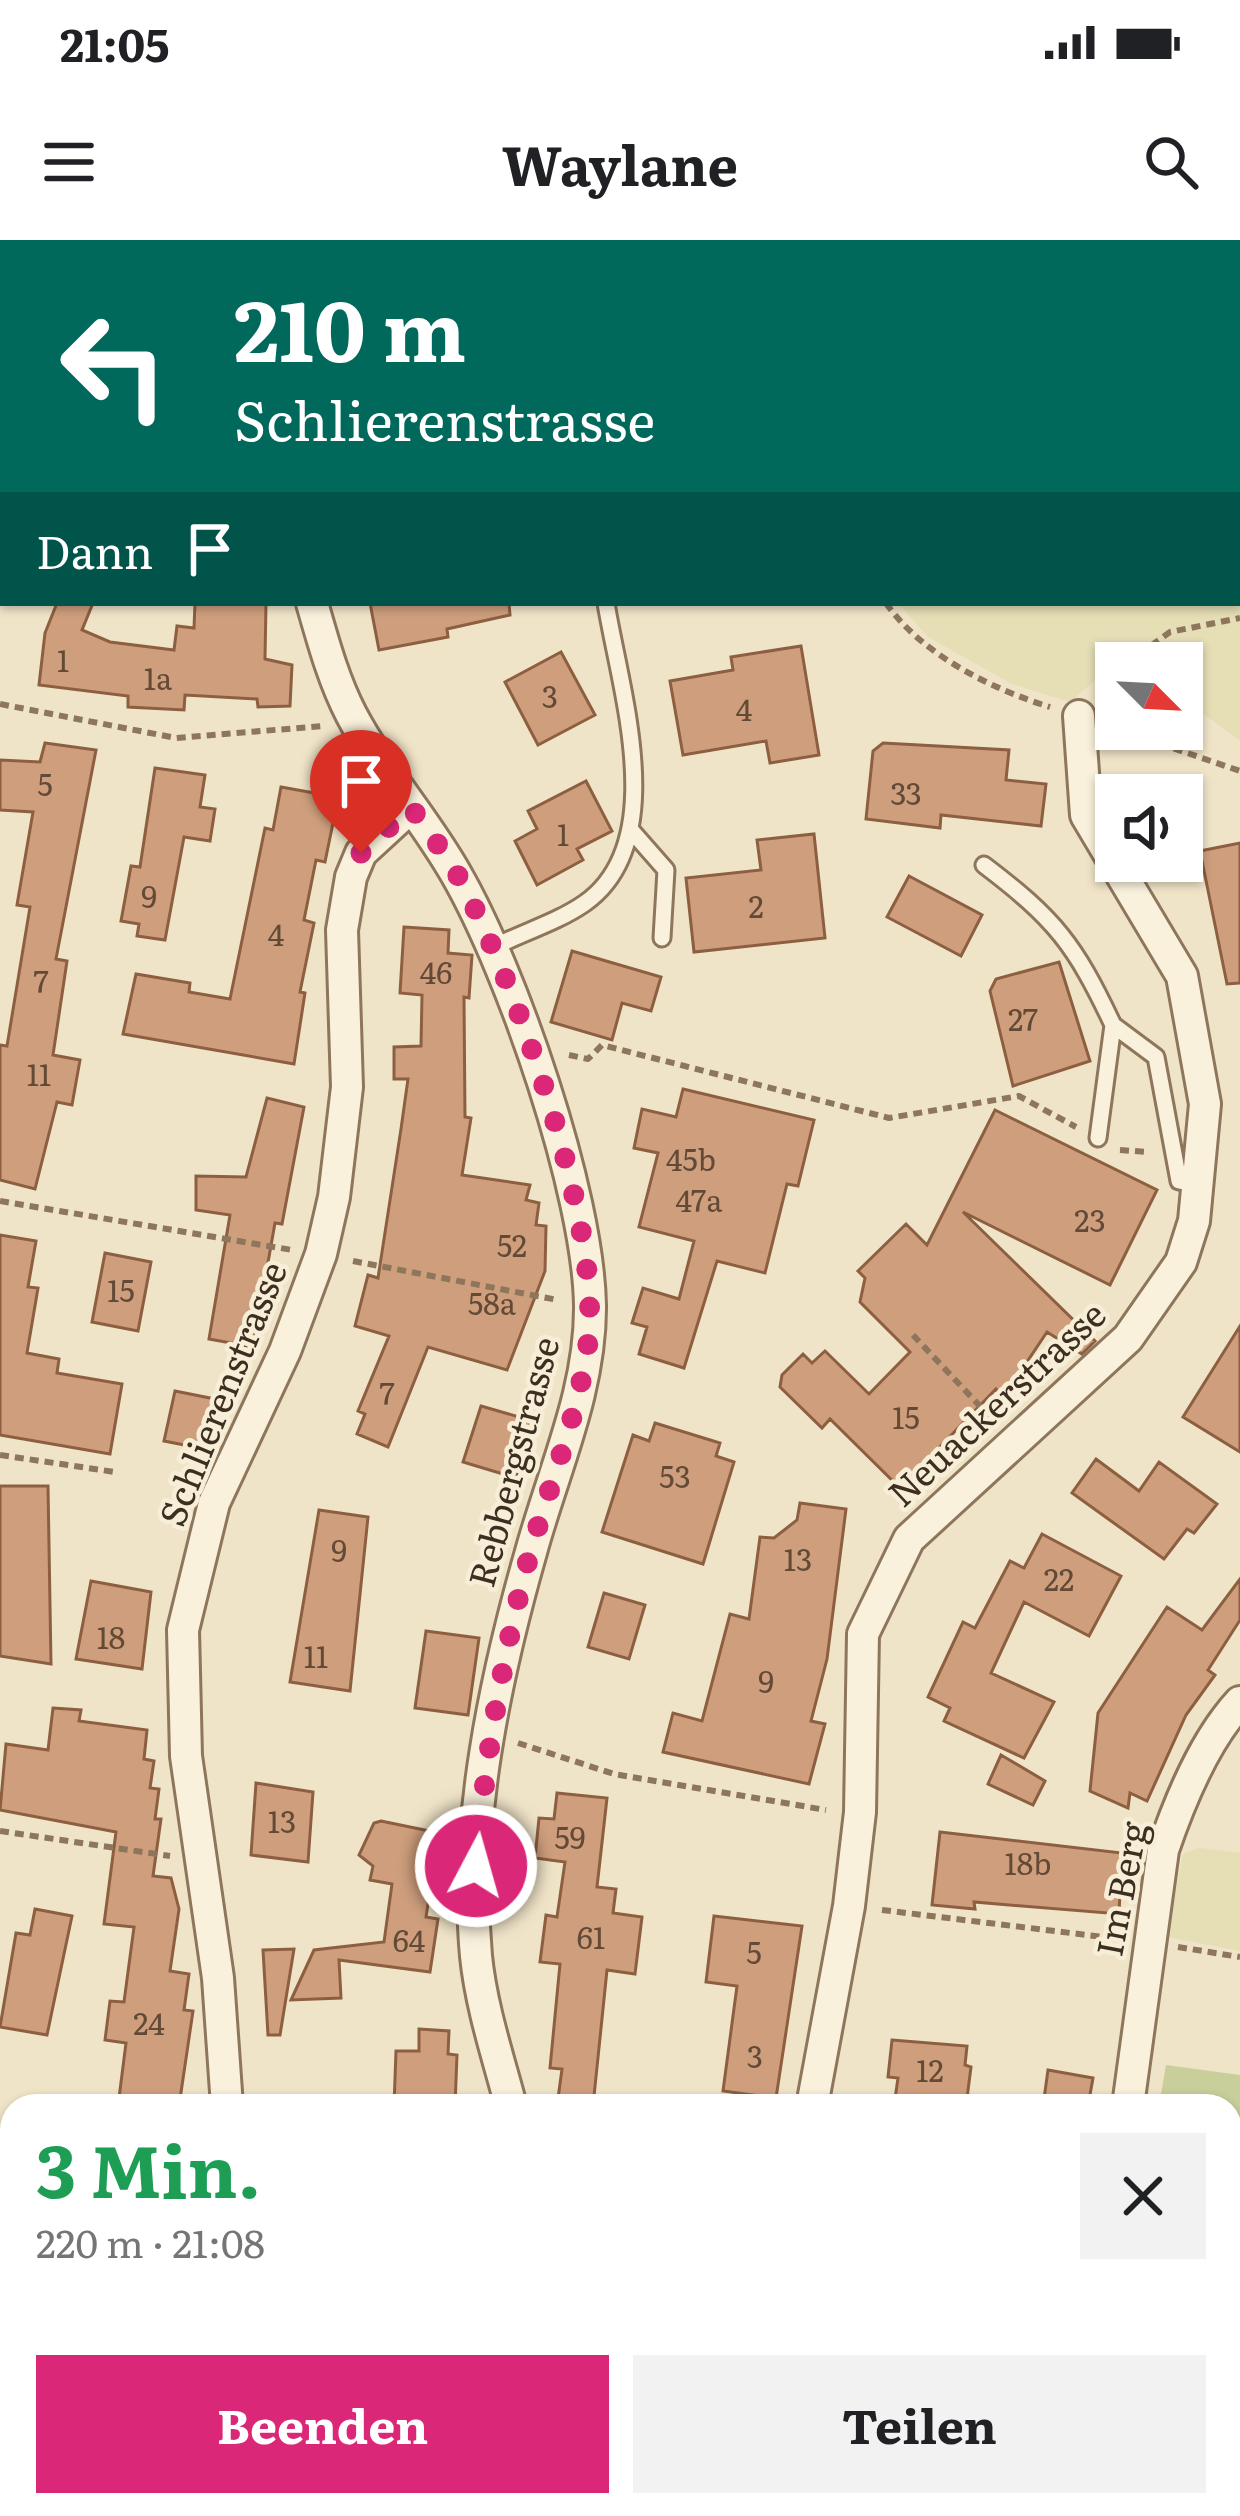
<!DOCTYPE html>
<html lang="de">
<head>
<meta charset="utf-8">
<style>
  body { margin:0; font-family:Literata,serif; background:#f2f2f2; color:#202124; height:100vh; display:flex; flex-direction:column; font-size:45px; white-space:nowrap }
  * { box-sizing:border-box; margin:0 }
  p { font-size:39px; color:#757577 }
  .icon { flex:none; width:66px; height:66px; fill:none; stroke:currentColor; stroke-width:2; stroke-linecap:round; stroke-linejoin:round }
  .map { position:relative; flex:1; overflow:hidden }
  .drawer { position:absolute; left:0px; top:1854px; width:1242px; height:423px; display:flex; flex-direction:column; background:#fff; border-radius:36px 36px 0 0; box-shadow:0 3px 9px #0004 }
  .drawer>* { flex:none }
  .banner { position:absolute; left:0px; top:0px; width:1242px; height:366px; box-shadow:0 3px 9px #0004; background:#00695c; color:#fff; overflow:hidden }
  .needle { width:78px; rotate:114deg }
  .tools { position:absolute; left:1095px; top:402px; display:grid; gap:24px }
  .tools a { display:grid; place-items:center; width:108px; height:108px; border-radius:0px; background:#fff; box-shadow:0 3px 9px #0004; font-size:60px }
  .pin { position:absolute; display:grid; place-items:center; width:102px; height:102px; color:#fff; margin:-123px -51px; border-radius:50% 50% 50% 0; rotate:-45deg; box-shadow:0 0 12px #0007 }
  .pin .icon { rotate:45deg }
  .me { position:absolute; width:132px; margin:-66px; rotate:6deg; stroke-linejoin:round; filter:drop-shadow(0 0 9px #0008) }
  .turn { display:flex; align-items:center; gap:42px; height:252px; padding:0 36px; font-size:54px }
  .turn .icon { width:156px; height:156px; stroke-width:2.5 }
  .turn b { display:block; font-size:84px; line-height:102px }
  .then { display:flex; align-items:center; height:114px; padding:0 36px; background:#0003; gap:24px; font-size:45px }
  .round { display:grid; place-items:center; flex:none; width:126px; height:126px; border-radius:0px; background:#f2f2f2 }
  .overview { display:flex; align-items:center; justify-content:space-between; height:204px; padding:0 36px }
  h1 { font-size:72px; font-weight:700; line-height:90px; color:#1e9e55 }
  .cta { display:flex; gap:24px; margin-top:auto; padding:24px 36px }
  .cta a { flex:1; height:138px; border-radius:0px; background:#db2777; color:#fff; font-size:48px; font-weight:700; line-height:138px; text-align:center }
  .cta a+a { background:#f2f2f2; color:#202124 }
  .status { display:flex; justify-content:space-between; align-items:center; height:84px; padding:0 60px; background:#fff; direction:ltr }
  .status svg { height:33px; fill:currentColor }
  header { display:flex; justify-content:space-between; align-items:center; height:156px; padding:0 36px; background:#fff; font-size:54px; font-weight:700 }
  .map>svg:first-child { display:block }
</style>
</head>
<body>
<div class="status"><b>21:05</b><svg viewBox="0 0 49 12"><path d="M0 12V9h3v3zM5 12V6h3v6zM10 12V3h3v9zM15 12V0h3v12zM26 1h20v11H26zM47 4h2v5h-2z"/></svg></div>
<header><svg class="icon" aria-label="menu" viewBox="0 0 24 24"><path d="M4 6h16M4 12h16M4 18h16"/></svg>Waylane<svg class="icon" aria-label="search" viewBox="0 0 24 24"><circle cx="10" cy="10" r="6"/><path d="M15 15l6 6"/></svg></header>
<div class="map">
<svg width="1240" height="2276" viewBox="0 0 1240 2276">
  <rect width="100%" height="100%" fill="#f0e4c8"/>
  <!-- farmland -->
  <path fill="#e6deb5" d="M1070,0H1240V501L1182,458V423H1136L1124,415L1070,462L1012,444L928,397L898,363H1239V3Z
    M1200,1608L1240,1613V1711L1167,1697L1183,1614Z"/>
  <!-- green -->
  <path fill="#c9cf9b" d="M1166,1825L1240,1835V2276H1085L1088,2265H1230V1866H1159Z"/>
  <!-- building -->
  <path fill="#cf9f7d" stroke="#8d5f41" stroke-width="3" d="M57,363H93L82,390L110,402L174,410L177,386L194,388L195,363H266L265,419L292,425L290,466L258,467L257,459L185,455L184,470L128,467V456L39,445L45,393Z
    M370,363H509L510,375L447,389L448,397L379,410Z
    M801,406L819,515L770,523L766,501L683,515L670,441L733,430L731,417Z
    M561,412L595,475L538,505L505,442Z
    M45,503L96,510L56,719L67,721L53,815L80,820L72,865L57,862L35,949L0,940V805L7,806L30,667L17,665L33,572L0,570V520L40,522Z
    M883,503L1009,510L1006,540L1046,544L1041,586L941,575L940,588L866,579L873,511Z
    M155,528L205,535L200,567L215,569L210,601L184,597L165,700L137,696L139,684L121,681L131,626L140,627Z
    M586,541L612,591L577,609L583,620L537,645L515,601L537,589L528,571Z
    M281,547L331,556L327,576L334,578L325,622L316,620L304,680L314,683L300,752L305,753L294,824L123,794L136,734L190,743L189,752L230,759L265,588L273,590Z
    M814,594L825,698L694,712L686,638L761,630L757,600Z
    M1240,603V743L1227,744L1200,611Z
    M909,636L982,675L961,716L887,677Z
    M404,687L449,690L448,713L472,715L469,758L464,757L465,877L471,878L462,935L530,945L526,960L539,963L536,985L546,986L545,1031L507,1130L428,1107L388,1207L357,1194L365,1174L358,1171L389,1096L355,1086L368,1035L378,1038L401,889L408,839H394V807L421,806L422,755L400,753Z
    M572,711L661,737L651,771L622,763L612,800L551,782Z
    M1059,722L1090,821L1013,846L990,751L996,739Z
    M683,849L814,880L798,946L787,944L765,1033L717,1021L684,1128L639,1114L647,1087L632,1083L643,1048L679,1059L694,1001L639,987L658,913L634,908L642,869L676,877Z
    M267,858L304,867L282,984L275,983L253,1107L209,1099L230,975L196,970V936L246,937Z
    M995,870L1157,950L1110,1045L963,972L1095,1101L1082,1114L1047,1092L1025,1125L1033,1131L1006,1159L996,1149L900,1248L830,1179L822,1188L780,1147L782,1135L803,1114L812,1123L825,1111L869,1154L910,1112L860,1062L865,1038L858,1031L906,984L927,1005Z
    M0,995L36,1001L28,1047L38,1048L27,1113L59,1119L57,1133L122,1144L110,1214L0,1195Z
    M105,1013L151,1022L138,1091L92,1082Z
    M1240,1086V1212L1183,1177Z
    M175,1151L215,1159L205,1209L164,1201Z
    M481,1166L533,1181L516,1238L463,1222Z
    M655,1183L720,1203L716,1216L734,1222L703,1324L602,1292L633,1195L649,1201Z
    M1096,1219L1139,1251L1159,1222L1217,1264L1194,1293L1187,1289L1164,1319L1072,1253Z
    M0,1246H48L51,1424L0,1416Z
    M800,1263L846,1269L827,1419L811,1481L825,1484L809,1544L663,1512L673,1473L702,1481L730,1374L749,1379L760,1297L774,1298L797,1280Z
    M319,1270L368,1277L350,1451L290,1442Z
    M1042,1294L1121,1336L1089,1396L1024,1362L991,1433L1054,1462L1024,1518L944,1481L950,1468L928,1457L963,1382L975,1388L1010,1321L1024,1328Z
    M1240,1339V1380L1208,1430L1215,1435L1186,1475L1147,1561L1130,1553L1128,1568L1090,1551L1098,1473L1167,1367L1202,1390Z
    M91,1341L151,1352L142,1429L76,1419Z
    M604,1353L645,1365L629,1419L588,1407Z
    M426,1391L479,1398L468,1475L415,1468Z
    M53,1468L81,1470L79,1481L147,1490L144,1519L154,1521L150,1548L159,1549L155,1579H161L153,1636L171,1638L179,1669L170,1731L189,1734L184,1770L193,1771L179,1866H118L126,1803L105,1800L110,1761L124,1762L134,1687L104,1684L116,1592L0,1570L6,1504L48,1510Z
    M1001,1515L1045,1541L1033,1565L988,1544Z
    M256,1543L313,1552L308,1622L251,1615Z
    M557,1553L607,1558L597,1647L616,1649L613,1673L642,1677L635,1734L607,1730L593,1866H557L562,1829L550,1828L560,1724L540,1722L546,1675L557,1677L565,1622L535,1618L539,1578L554,1579Z
    M381,1581L439,1593L426,1677L438,1679L430,1732L339,1720L341,1758L291,1760L314,1710L384,1702L392,1644L370,1640L373,1626L359,1615L374,1583Z
    M940,1592L1122,1613L1119,1674L974,1662L975,1669L932,1665Z
    M35,1669L72,1676L47,1795L0,1787L16,1693L30,1695Z
    M714,1676L802,1686L776,1858L723,1851L737,1746L706,1742Z
    M294,1709L280,1795H268L263,1710Z
    M419,1789L449,1791L448,1814L457,1815L455,1866H394L396,1811H419Z
    M892,1800L967,1806L965,1825L971,1827L966,1866H894L898,1838L888,1837Z
    M1048,1830L1093,1838L1088,1866H1043Z"/>
  <g fill="none" stroke-linecap="round" stroke-linejoin="round">
    <defs>
      <path id="service" d="M630,589L666,630L662,698
        M984,625C1055,679 1075,704 1113,785
        M492,708C521,693 558,682 585,663C671,602 620,450 606,363
        M1098,898L1113,785L1156,817L1179,941L1199,945"/>
      <path id="minor" d="M286,0V3
        M81,3V0
        M0,310L3,309
        M312,363C323,401 333,439 351,474C381,531 425,579 456,634C513,733 588,952 590,1065C591,1151 553,1231 531,1312C495,1438 464,1584 476,1716C481,1766 498,1817 511,1866
        M227,1866L218,1738L186,1516L183,1390L214,1263L285,1111L321,1014L334,957L347,847L342,690L351,637L361,613L411,567
        M812,1866L849,1666L860,1572L863,1394L909,1299L1128,1098L1181,1022L1194,981L1205,864L1182,736L1086,575L1079,476
        M1128,1866L1163,1610C1180,1560 1204,1501 1240,1462
        M254,2265L255,2276
        M646,2265L650,2276
        M735,2276L737,2265
        M1054,2276L1057,2265"/>
    </defs>
    <!-- service casing -->
    <use href="#service" stroke="#8d765c" stroke-width="21"/>
    <!-- minor casing -->
    <use href="#minor" stroke="#8d765c" stroke-width="36"/>
    <!-- path -->
    <path stroke="#8d765c" stroke-width="6" stroke-dasharray="9 6" stroke-linecap="butt" d="M684,0L685,3
      M1044,3L1045,0
      M886,363C921,414 991,449 1050,467
      M1141,415L1150,422L1167,409
      M1127,423L1170,392L1240,378
      M1097,455L1116,433
      M0,464L176,498L323,486
      M1117,489L1240,531
      M569,815L588,819L602,805L889,878L1019,856L1076,887
      M1120,910L1147,912
      M0,961L292,1010
      M353,1021L558,1060
      M913,1095L993,1180
      M0,1215L115,1232
      M518,1503L614,1534L826,1570
      M0,1591L170,1616
      M882,1670L1120,1699
      M1178,1707L1240,1717"/>
    <!-- service -->
    <use href="#service" stroke="#faf1dc" stroke-width="15"/>
    <!-- minor -->
    <use href="#minor" stroke="#faf1dc" stroke-width="30"/>
  </g>
  <g fill="none" stroke-linecap="round" stroke-linejoin="round">
    <!-- route -->
    <path stroke="#db2777" stroke-width="21" stroke-dasharray="0 37.8" d="M361,613L411,567C426,589 444,611 457,634C514,736 603,988 588,1103C578,1176 550,1243 530,1313C502,1416 485,1520 476,1626"/>
  </g>
  <g text-anchor="middle" stroke-width="9" stroke-linejoin="round" paint-order="stroke">
    <!-- number labels -->
    <g font-size="30" fill="#624a37">
      <text x="63" y="432">1</text>
      <text x="158" y="450">1a</text>
      <text x="550" y="468">3</text>
      <text x="744" y="481">4</text>
      <text x="45" y="556">5</text>
      <text x="906" y="565">33</text>
      <text x="563" y="606">1</text>
      <text x="149" y="668">9</text>
      <text x="756" y="678">2</text>
      <text x="276" y="706">4</text>
      <text x="436" y="744">46</text>
      <text x="41" y="753">7</text>
      <text x="1023" y="791">27</text>
      <text x="39" y="846">11</text>
      <text x="691" y="931">45b</text>
      <text x="699" y="972">47a</text>
      <text x="1090" y="992">23</text>
      <text x="512" y="1017">52</text>
      <text x="121" y="1062">15</text>
      <text x="492" y="1075">58a</text>
      <text x="387" y="1165">7</text>
      <text x="906" y="1189">15</text>
      <text x="675" y="1248">53</text>
      <text x="339" y="1322">9</text>
      <text x="798" y="1331">13</text>
      <text x="1059" y="1351">22</text>
      <text x="111" y="1409">18</text>
      <text x="316" y="1428">11</text>
      <text x="766" y="1453">9</text>
      <text x="282" y="1593">13</text>
      <text x="570" y="1609">59</text>
      <text x="1028" y="1635">18b</text>
      <text x="591" y="1709">61</text>
      <text x="409" y="1712">64</text>
      <text x="754" y="1724">5</text>
      <text x="149" y="1795">24</text>
      <text x="755" y="1828">3</text>
      <text x="930" y="1842">12</text>
    </g>
    <!-- street labels -->
    <g font-size="36" fill="#3d2e20" stroke="#f7eed8">
      <text transform="translate(223 1154) rotate(-68)" y="13">Schlierenstrasse</text>
      <text transform="translate(997 1164) rotate(-43)" y="13">Neuackerstrasse</text>
      <text transform="translate(514 1222) rotate(-75)" y="13">Rebbergstrasse</text>
      <text transform="translate(1122 1649) rotate(-79)" y="13">Im Berg</text>
    </g>
  </g>
</svg>
<div class="tools">
<a><svg class="needle" viewBox="-14 -14 28 28"><path d="M0-13l5 13h-10z" fill="#e53935"/><path d="M0 13l5-13h-10z" fill="#757577"/></svg></a>
<a><svg class="icon" aria-label="sound" viewBox="0 0 24 24"><path d="M4 9h4l5-4v14l-5-4H4zM17 9q2 3 0 6"/></svg></a>
</div>
<div class="pin" style="left:361px;top:613px;background:#d93025"><svg class="icon" aria-label="arrive" viewBox="0 0 24 24"><path d="M6 21V4h12l-3 4 3 4H6"/></svg></div>
<svg class="me" style="left:476px;top:1626px" viewBox="-20 -20 40 40"><circle r="17" fill="#db2777" stroke="#fff" stroke-width="3"/><path d="M0-11L8 9 0 5-8 9z" fill="#fff"/></svg>
<div class="banner">
<div class="turn"><svg class="icon" aria-label="left" viewBox="0 0 24 24"><path d="M17 20v-9H6M10 6l-5 5 5 5"/></svg><div><b>210 m</b>Schlierenstrasse</div></div>
<div class="then">Dann<svg class="icon" aria-label="arrive" viewBox="0 0 24 24"><path d="M6 21V4h12l-3 4 3 4H6"/></svg></div>
</div>
<section class="drawer">
<div class="overview"><div><h1>3 Min.</h1><p>220 m · 21:08</p></div><a class="round"><svg class="icon" aria-label="close" viewBox="0 0 24 24"><path d="M6 6l12 12M18 6L6 18"/></svg></a></div>
<div class="cta"><a>Beenden</a><a>Teilen</a></div>
</section>
</div>
</body>
</html>
